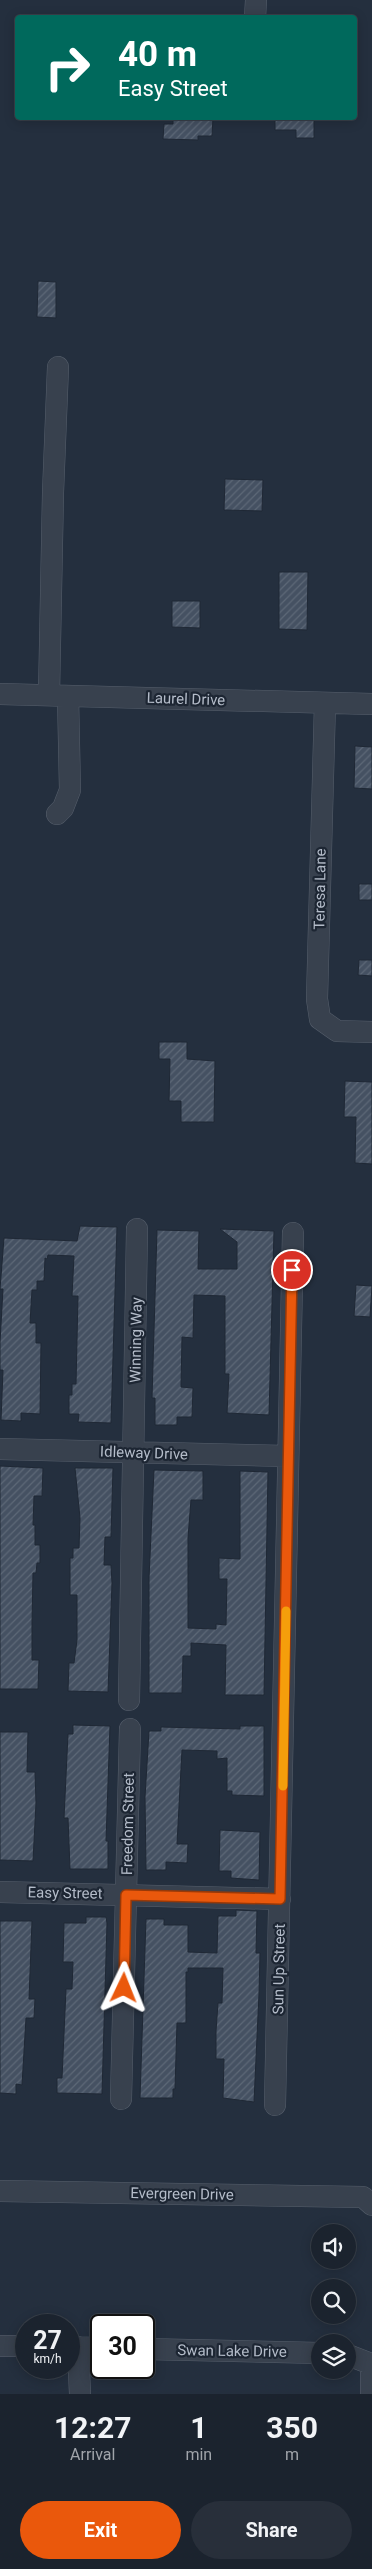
<!DOCTYPE html>
<html lang="en">
<head>
<meta charset="utf-8">
<style>
  body { margin:0; font-family:Roboto,sans-serif; background:#282f3a; color:#f1f3f6; height:100vh; display:flex; flex-direction:column; font-size:19px; white-space:nowrap }
  * { box-sizing:border-box; margin:0 }
  p { font-size:16px; color:#a0a4aa }
  .icon { flex:none; width:28px; height:28px; fill:none; stroke:currentColor; stroke-width:2; stroke-linecap:round; stroke-linejoin:round }
  .map { position:relative; height:2394px; overflow:hidden }
  .panel { display:flex; flex-direction:column; background:#1b232e; flex:1 }
  .panel>* { flex:none }
  .hud { position:absolute; left:15px; top:15px; width:342px; height:105px; border-radius:5px; box-shadow:0 2px 12px #0003,0 0 0 1px #39404a; background:#00695c; color:#fff; overflow:hidden }
  .fabs { position:absolute; left:311px; top:2224px; display:grid; gap:10px }
  .fabs a { display:grid; place-items:center; width:45px; height:45px; border-radius:50%; background:#1b232e; box-shadow:0 2px 12px #0003,0 0 0 1px #39404a; font-size:25px }
  .speed { position:absolute; left:15px; top:2314px; display:flex; gap:10px; font-size:25px; font-weight:700; text-align:center }
  .speed>* { display:grid; place-content:center; width:65px; height:65px; border-radius:50%; background:#1b232e; box-shadow:0 2px 12px #0003,0 0 0 1px #39404a; line-height:1 }
  .speed small { font-size:12px; font-weight:400 }
  .speed .limit { border:2px solid #111; border-radius:8px; background:#fff; color:#111 }
  .pin { position:absolute; display:grid; place-items:center; width:42px; height:42px; color:#fff; margin:-21px; border:2px solid #fff; border-radius:50%; box-shadow:0 1px 5px #0007 }
  .me { position:absolute; width:55px; margin:-28px; rotate:2deg; stroke-linejoin:round; filter:drop-shadow(0 0 4px #0008) }
  .turn { display:flex; align-items:center; gap:18px; height:105px; padding:0 20px; font-size:22px }
  .turn .icon { width:65px; height:65px; stroke-width:2.5 }
  .turn b { display:block; font-size:35px; line-height:42px }
  .eta { display:flex; justify-content:space-evenly; align-items:center; height:85px; text-align:center }
  .eta b { font-size:30px; font-weight:700; line-height:35px }
  .primary-button { display:flex; gap:10px; margin-top:auto; padding:10px 20px }
  .primary-button a { flex:1; height:58px; border-radius:30px; background:#ea580c; color:#fff; font-size:20px; font-weight:700; line-height:58px; text-align:center }
  .primary-button a+a { background:#282f3a; color:#f1f3f6 }
  .map>svg:first-child { display:block }
</style>
</head>
<body>
<div class="map">
<svg width="372" height="2394" viewBox="0 0 372 2394">
  <defs>
    <pattern id="building-hatch" width="6" height="6" patternUnits="userSpaceOnUse" patternTransform="scale(1.25)"><rect width="6" height="6" fill="#455162"/><path d="M-1 1l2-2M0 6l6-6M5 7l2-2" fill="none" stroke="#5d6877"/></pattern>
  </defs>
  <rect width="100%" height="100%" fill="#242f3e"/>
  <!-- building -->
  <path fill="url(#building-hatch)" stroke="#1f2835" d="M173,118H213L212,136H198V140L163,139L164,124H173Z
    M275,118H314V138H296V130H275Z
    M38,281L56,282V318L37,317Z
    M225,479L263,480L262,511L224,510Z
    M279,572H308L307,630L279,629Z
    M172,601H200V628L172,627Z
    M355,746L372,747V789L354,788Z
    M359,884H372V900H359Z
    M359,960H372V976L358,975Z
    M159,1042H187V1059L215,1061L214,1122H181V1101H169L170,1059H159Z
    M345,1081L372,1082V1164L355,1163L356,1117H344Z
    M80,1226L117,1227L111,1423L78,1422L79,1414H69V1395H72V1384H76L78,1296H72L74,1256L48,1255L47,1259L45,1258L44,1281H37V1290H32L30,1323H36V1343H41L40,1414L21,1413V1421L1,1420L3,1370H0V1342L3,1289H0L4,1238L77,1241Z
    M220,1229L274,1231L269,1415L227,1413L229,1374H225V1296L194,1295L193,1338L182,1337L181,1387L193,1388L192,1417H177V1425H155V1398H152L157,1230L199,1231L198,1269H237V1242Z
    M356,1285L372,1286L370,1317L354,1316Z
    M0,1466L43,1468L42,1496H34L33,1525H35V1545H40V1563H37L36,1573H33L32,1624V1660H39L38,1689H0Z
    M75,1468H113L111,1537H105L104,1565H111L112,1583L108,1692L68,1691L69,1663H74L77,1640V1595H70V1558H73V1548H79L80,1518Z
    M154,1470L203,1471V1500H191L188,1538V1628L216,1629V1624L226,1625L227,1579H219V1558L240,1559V1471L268,1472L264,1695H225L226,1645L191,1643V1656H183L182,1693H149V1578Z
    M73,1725L110,1726L106,1841H108V1869H70L68,1818H64L68,1734H73Z
    M240,1726H264V1796L232,1795V1791H227V1758L217,1759V1751L182,1750L177,1844H188L187,1863L166,1862V1870H146L145,1797L149,1731H161V1727L240,1729Z
    M0,1732H28L27,1772H35L36,1803L33,1861L0,1860Z
    M220,1830L260,1832L259,1880L231,1878V1871H219Z
    M236,1910L257,1911L256,1953H260L259,1994L254,2102L223,2098L224,2059H216V2031L218,2003H222L223,1968H188V1972H186V2023H177L175,2089H173V2098H140L146,1919H164V1925H188V1952L217,1953L218,1916H236Z
    M86,1917H106L107,1923L102,2094L57,2093V2078H62L66,1989H72L73,1962H63L64,1923H86Z
    M0,1921H32L29,1999H35L34,2018H26L22,2085L16,2084V2094L0,2093Z"/>
  <g fill="none" stroke-linecap="round" stroke-linejoin="round">
    <defs>
      <path id="minor" d="M255,18L256,0
        M0,694L372,704
        M49,695L53,493L58,367
        M325,703L317,999L320,1019L337,1031L372,1032
        M57,814L63,808L70,790L68,696
        M0,1449L288,1456
        M129,1700L137,1229
        M0,1892L280,1899
        M121,2099L130,1729
        M275,2105L293,1233
        M0,2191L363,2197L372,2205
        M0,2346H26
        M69,2347L101,2348
        M78,2347L80,2394
        M144,2349L320,2353
        M348,2355L371,2364V2394"/>
    </defs>
    <!-- minor casing -->
    <use href="#minor" stroke="#565f6c" stroke-width="22"/>
    <!-- minor -->
    <use href="#minor" stroke="#38414e" stroke-width="21"/>
  </g>
  <g fill="none" stroke-linecap="round" stroke-linejoin="round">
    <defs>
      <path id="route" d="M124,1988L126,1895L280,1899L292,1270"/>
    </defs>
    <!-- route casing -->
    <use href="#route" stroke="#983908" stroke-width="12"/>
    <!-- route -->
    <use href="#route" stroke="#ea580c" stroke-width="9"/>
    <!-- slow -->
    <path stroke="#f59e0b" stroke-width="9" d="M283,1786L286,1611"/>
  </g>
  <g text-anchor="middle" stroke-width="4.5" stroke-linejoin="round" paint-order="stroke">
    <!-- street labels -->
    <g font-size="15" fill="#b4bcc9" stroke="#1d2633">
      <text transform="translate(186 699) rotate(2)" y="5">Laurel Drive</text>
      <text transform="translate(320 889) rotate(-89)" y="5">Teresa Lane</text>
      <text transform="translate(136 1340) rotate(-89)" y="5">Winning Way</text>
      <text transform="translate(144 1453) rotate(2)" y="5">Idleway Drive</text>
      <text transform="translate(128 1824) rotate(-89)" y="5">Freedom Street</text>
      <text transform="translate(65 1893) rotate(1)" y="5">Easy Street</text>
      <text transform="translate(279 1969) rotate(-89)" y="5">Sun Up Street</text>
      <text transform="translate(182 2194) rotate(1)" y="5">Evergreen Drive</text>
      <text transform="translate(232 2351) rotate(1)" y="5">Swan Lake Drive</text>
    </g>
  </g>
</svg>
<div class="fabs">
<a><svg class="icon" aria-label="sound" viewBox="0 0 24 24"><path d="M4 9h4l5-4v14l-5-4H4zM17 9q2 3 0 6"/></svg></a>
<a><svg class="icon" aria-label="search" viewBox="0 0 24 24"><circle cx="10" cy="10" r="6"/><path d="M15 15l6 6"/></svg></a>
<a><svg class="icon" aria-label="layers" viewBox="0 0 24 24"><path d="M12 4l9 5-9 5-9-5zM3 14l9 5 9-5"/></svg></a>
</div>
<div class="speed"><div>27<small>km/h</small></div><div class="limit">30</div></div>
<div class="pin" style="left:292px;top:1270px;background:#d93025"><svg class="icon" aria-label="arrive" viewBox="0 0 24 24"><path d="M6 21V4h12l-3 4 3 4H6"/></svg></div>
<svg class="me" style="left:124px;top:1988px" viewBox="-20 -20 40 40"><path d="M0-17L14 15 0 8-14 15z" fill="#ea580c" stroke="#fff" stroke-width="4"/></svg>
<div class="hud">
<div class="turn"><svg class="icon" aria-label="right" viewBox="0 0 24 24"><path d="M7 20v-9h11M14 6l5 5-5 5"/></svg><div><b>40 m</b>Easy Street</div></div>
</div>
</div>
<section class="panel">
<div class="eta">
<div><b>12:27</b><p>Arrival</p></div>
<div><b>1</b><p>min</p></div>
<div><b>350</b><p>m</p></div>
</div>
<div class="primary-button"><a>Exit</a><a>Share</a></div>
</section>
</body>
</html>
